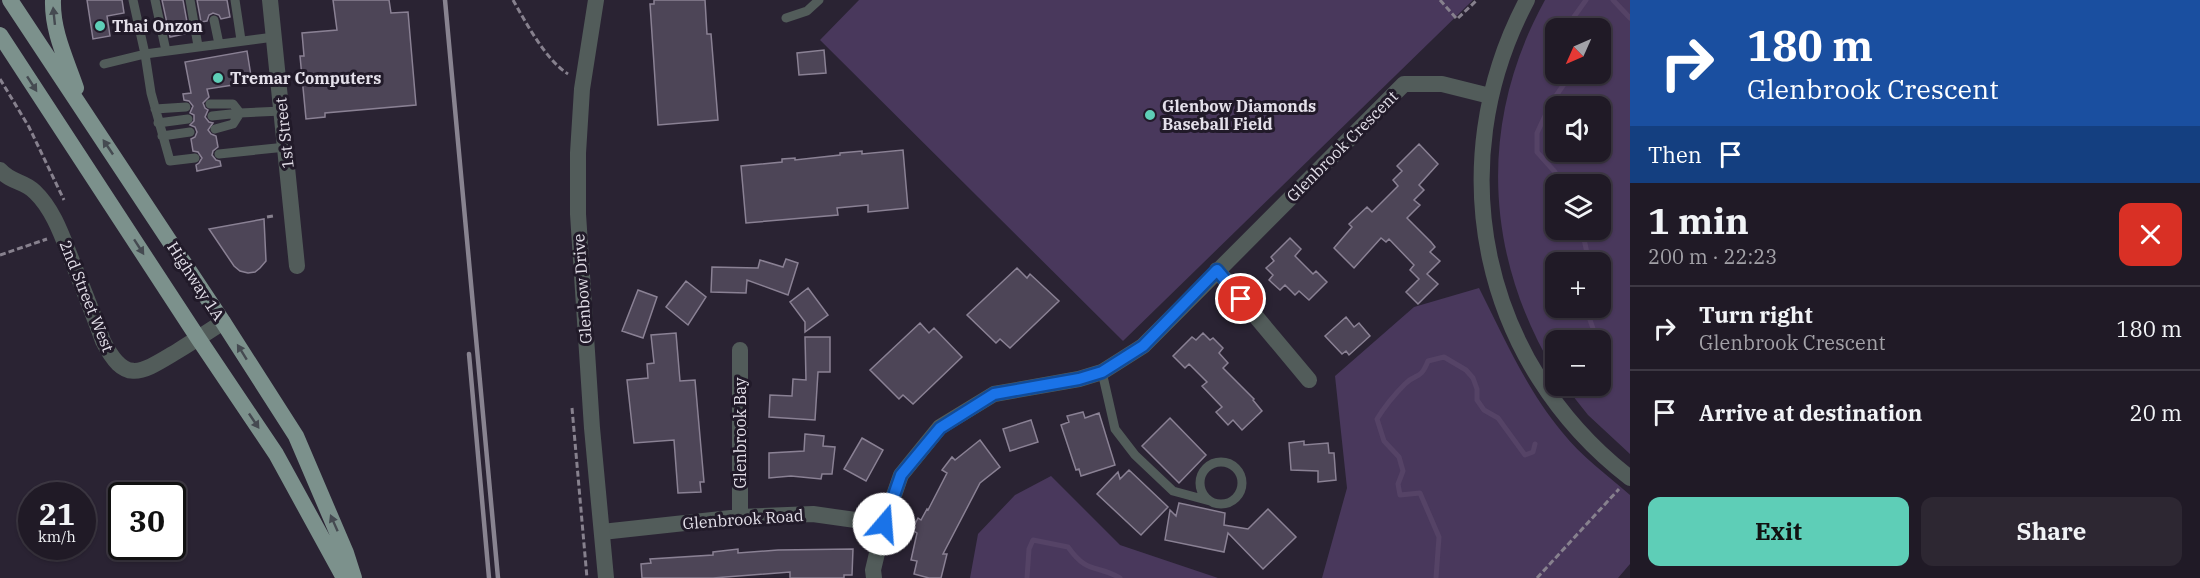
<!DOCTYPE html>
<html lang="en">
<head>
<meta charset="utf-8">
<style>
  body { margin:0; font-family:"IBM Plex Serif",serif; background:#2d2732; color:#f1f3f6; height:100vh; display:flex; flex-direction:column; font-size:22px; white-space:nowrap }
  * { box-sizing:border-box; margin:0 }
  p { font-size:20px; color:#a2a1a7 }
  .icon { flex:none; width:33px; height:33px; fill:none; stroke:currentColor; stroke-width:2; stroke-linecap:round; stroke-linejoin:round }
  .map { position:relative; flex:1; overflow:hidden }
  .drawer { display:flex; flex-direction:column; background:#201a26; width:570px }
  .drawer>* { flex:none }
  .guide { background:#1a4fa0; color:#fff; overflow:hidden }
  .needle { width:39px; rotate:225deg }
  .tools { position:absolute; left:1545px; top:18px; display:grid; gap:12px }
  .tools a { display:grid; place-items:center; width:66px; height:66px; border-radius:12px; background:#201a26; box-shadow:0 2px 4px #0004,0 0 0 2px #3d3843; font-size:30px }
  .speed { position:absolute; left:18px; top:482px; display:flex; gap:12px; font-size:30px; font-weight:700; text-align:center }
  .speed>* { display:grid; place-content:center; width:78px; height:78px; border-radius:50%; background:#201a26; box-shadow:0 2px 4px #0004,0 0 0 2px #3d3843; line-height:1 }
  .speed small { font-size:15px; font-weight:400 }
  .speed .limit { border:3px solid #111; border-radius:9px; background:#fff; color:#111 }
  .pin { position:absolute; display:grid; place-items:center; width:51px; height:51px; color:#fff; margin:-26px; border:3px solid #fff; border-radius:50%; box-shadow:0 2px 6px #0007 }
  .me { position:absolute; width:66px; margin:-33px; rotate:18deg; stroke-linejoin:round; filter:drop-shadow(0 0 4px #0008) }
  .turn { display:flex; align-items:center; gap:21px; height:126px; padding:0 18px; font-size:27px }
  .turn .icon { width:78px; height:78px; stroke-width:2.5 }
  .turn b { display:block; font-size:42px; line-height:51px }
  .then { display:flex; align-items:center; height:57px; padding:0 18px; background:#0003; gap:12px; font-size:22px }
  .round { display:grid; place-items:center; flex:none; width:63px; height:63px; border-radius:12px; background:#2d2732 }
  .headline { display:flex; align-items:center; justify-content:space-between; height:102px; padding:0 18px }
  h1 { font-size:36px; font-weight:800; line-height:45px }
  .cta { display:flex; gap:12px; margin-top:auto; padding:12px 18px }
  .cta a { flex:1; height:69px; border-radius:12px; background:#5eceb7; color:#111; font-size:24px; font-weight:800; line-height:69px; text-align:center }
  .cta a+a { background:#2d2732; color:#f1f3f6 }
  ul { padding:0; list-style:none }
  li { display:flex; align-items:center; gap:18px; height:84px; padding:0 18px; border-top:2px solid #3d3843 }
  li div { flex:1 }
  li b { display:block; font-size:22px }
  li em { font-style:normal }
  main { display:flex; flex:1; min-height:0 }
  .map>svg:first-child { display:block }
</style>
</head>
<body>
<main>
<div class="map">
<svg width="1630" height="578" viewBox="0 0 1630 578">
  <rect width="100%" height="100%" fill="#2a2333"/>
  <!-- green -->
  <path fill="#49385c" fill-rule="evenodd" d="M859,0H1473L1123,341L820,40Z
    M1545,0H1630V454L1588,415L1565,386H1600V340H1556L1555,372C1484,255 1478,121 1545,0ZM1556,28H1600V74H1556ZM1556,106H1600V152H1556ZM1556,184H1600V230H1556ZM1556,262H1600V308H1556Z
    M1479,288C1504,337 1526,389 1562,432C1581,456 1607,475 1630,495V564L1618,578H1322L1347,488L1335,376L1414,307Z
    M1051,476L1120,545L1218,578H970L978,534L1015,495Z"/>
  <g fill="none" stroke-linecap="round" stroke-linejoin="round">
    <!-- stream -->
    <path stroke="#554366" stroke-width="5" d="M1613,0L1630,18
      M1566,28L1586,0
      M1561,184L1555,172L1537,152V133L1551,103L1571,74
      M1582,230L1589,262
      M1590,308L1589,317L1597,340
      M1596,391L1602,385L1608,365L1600,348
      M1027,578L1029,549L1033,540L1068,547C1088,575 1096,564 1120,578
      M1436,578L1439,537L1420,493L1400,495L1398,484L1403,471L1399,457L1384,441L1377,419C1385,406 1394,395 1405,384C1417,372 1420,381 1428,361L1444,357L1466,370L1473,378L1477,389V400L1484,410L1498,418L1525,455L1533,452L1535,444"/>
  </g>
  <!-- building -->
  <path fill="#4d4557" stroke="#8a8194" stroke-width="1.5" d="M87,0H122L124,13L107,16L110,36L93,39Z
    M162,0H183L189,33L170,37Z
    M197,0H227L230,17L221,19L219,15L213,13L209,15L207,21L201,22Z
    M333,0H389L391,13L408,12L416,105L325,113V117L306,119L300,56H304L302,33L337,30Z
    M654,0H705L707,34H711L718,120L658,125L650,4H654Z
    M824,50L826,73L799,75L797,53Z
    M247,51L252,82L207,89L209,97L203,103L205,108L208,110L205,117L209,122L213,123L208,130L211,134L216,136L218,147L213,151L212,155L216,160L220,161L221,166L197,171L196,165L199,163L202,158L198,152L193,151L191,139L195,137L197,132L195,127L190,125L194,121V115L190,113L193,106L189,101L184,100L183,94L191,93L185,62Z
    M1419,144L1438,164L1419,185L1424,190L1414,200L1420,205L1407,218L1431,242L1435,247L1430,252L1440,261L1427,274L1438,284L1418,304L1406,292L1419,279L1410,270L1414,265L1389,239L1386,242L1381,238L1354,268L1334,248L1352,227L1349,224L1367,207L1372,212L1398,186L1393,180L1402,171L1397,166Z
    M903,150L908,208L868,212V205L837,208L838,215L746,223L741,166L782,162V159L795,158V160L840,155V153L862,151V154Z
    M264,219L266,261L260,268L255,272L248,273L240,271L234,266L209,229Z
    M1290,238L1301,249L1295,256L1313,274L1316,271L1327,282L1309,300L1299,291L1295,295L1285,285L1280,290L1269,280L1273,275L1266,268L1274,261L1271,257Z
    M786,259L798,263L788,295L747,280L746,293L711,292L712,267L758,268L760,260L783,267Z
    M1017,268L1027,278L1030,274L1059,301L1010,348L1000,339L996,343L967,315Z
    M686,281L706,297L688,325L666,307Z
    M808,288L828,315L805,332V322L790,302Z
    M638,290L657,297L643,338L622,331Z
    M1346,317L1354,327L1359,323L1370,336L1349,355L1346,351L1342,354L1325,336Z
    M920,323L929,333L934,328L962,357L913,404L903,395L899,399L870,370Z
    M676,333L680,381L695,380L704,482H700L701,492L678,493L674,440L634,443L627,380L648,378L647,364L654,363L651,335Z
    M1203,333L1210,340L1213,338L1223,348L1219,353L1228,363L1223,368L1254,399L1253,400L1262,411L1242,430L1233,420L1228,425L1216,412L1222,407L1202,386L1207,382L1189,364L1185,368L1173,356L1192,337L1196,340Z
    M805,337H830V372H818L815,420L769,417L770,395L792,396L793,379L806,380Z
    M1083,412L1085,418L1099,413L1115,465L1081,476L1079,469L1076,470L1061,425L1069,422L1067,416Z
    M1170,418L1206,455L1179,483L1142,446Z
    M1031,420L1038,442L1010,451L1003,429Z
    M805,434L824,436L823,446L835,447L832,474H822L821,479L791,476L769,478V453L804,451Z
    M862,438L883,450L866,481L844,469Z
    M980,440L1000,467L980,483L943,554H947L941,578H929L914,574L917,561L911,560L917,533L912,530L918,518L921,520L927,509L928,510L947,473L942,470L952,457L955,460Z
    M1304,441V445L1328,443L1329,453H1334L1336,480L1318,482V471L1291,470L1289,443Z
    M1129,470L1168,507L1141,535L1097,494L1118,472L1120,479Z
    M1179,503L1225,513L1224,525L1248,529L1268,509L1296,537L1263,569L1228,533L1224,552L1165,540L1170,510L1176,516Z
    M738,549V553L778,550L853,549L852,575H844V578H790V572L713,578H642L641,564L651,563L650,559L713,555V552Z"/>
  <g fill="none" stroke-linecap="round" stroke-linejoin="round">
    <!-- path -->
    <path stroke="#87818e" stroke-width="3" stroke-dasharray="6 3" stroke-linecap="butt" d="M513,0C526,23 546,60 568,74
      M1440,0L1457,19L1477,0
      M0,79L29,127L64,200
      M267,217L273,216
      M0,255L47,239
      M572,408L587,578
      M1537,578L1619,489"/>
    <!-- service -->
    <path stroke="#525c5a" stroke-width="9" d="M133,0L145,54L274,37
      M155,0L166,51
      M190,0L198,46
      M235,0L241,40
      M786,18L807,11L819,0
      M214,20L219,44
      M104,64L145,54L151,93L170,161L195,158
      M210,104H233L240,113L282,111
      M155,109L186,107
      M212,116L240,113
      M158,123L188,119
      M215,129L233,124L240,113
      M162,136L190,132
      M219,154L286,147
      M1102,372L1115,429L1135,455L1173,491L1210,501
      M1200 483a21 21 0 1 1 42 0a21 21 0 1 1-42 0Z"/>
    <!-- minor -->
    <path stroke="#525c5a" stroke-width="16" d="M1527,0C1439,166 1482,364 1630,478
      M0,170C11,183 25,181 35,192C55,211 64,242 74,266C84,291 94,316 103,341C125,385 141,373 176,352C192,342 208,332 223,322
      M1217,270L1309,380
      M740,350V517
      M602,532L740,517L813,514L884,524
      M874,578L873,570L884,524L901,475L940,427L994,394L1079,379L1102,372L1143,346L1404,84H1442L1490,96"/>
    <!-- tertiary -->
    <path stroke="#525c5a" stroke-width="16" d="M270,0L297,266
      M596,0L582,89L578,153V214L592,428L606,578"/>
    <!-- primary -->
    <path stroke="#7c918c" stroke-width="16" d="M10,0L223,322L296,436L346,553L354,578
      M53,0C52,31 66,59 76,88
      M0,35L198,338L276,454L344,578"/>
    <!-- rail -->
    <path stroke="#888390" stroke-width="4.5" d="M445,0L498,578
      M469,354L489,578"/>
  </g>
  <!-- one-way arrows -->
  <defs><path id="oneway-solid" d="M-6-.8H1V-3.2L6.5 0L1 3.2V.8H-6Z" transform="scale(1.5)"/></defs>
  <g fill="#454a51">
    <use href="#oneway-solid" transform="translate(54 16) rotate(-96)"/>
    <use href="#oneway-solid" transform="translate(32 84) rotate(57)"/>
    <use href="#oneway-solid" transform="translate(108 147) rotate(-124)"/>
    <use href="#oneway-solid" transform="translate(139 247) rotate(57)"/>
    <use href="#oneway-solid" transform="translate(242 352) rotate(-122)"/>
    <use href="#oneway-solid" transform="translate(254 421) rotate(56)"/>
    <use href="#oneway-solid" transform="translate(334 523) rotate(-114)"/>
  </g>
  <g fill="none" stroke-linecap="round" stroke-linejoin="round">
    <defs>
      <path id="route" d="M884,524L901,475L940,428L994,394L1079,379L1102,372L1143,346L1217,270L1241,299"/>
    </defs>
    <!-- route casing -->
    <use href="#route" stroke="#114b97" stroke-width="15"/>
    <!-- route -->
    <use href="#route" stroke="#1a73e8" stroke-width="10"/>
  </g>
  <!-- markers -->
  <g fill="#5eceb7" stroke="#211a29" stroke-width="2">
    <circle cx="100" cy="26" r="6"/>
    <circle cx="218" cy="78" r="6"/>
    <circle cx="1150" cy="115" r="6"/>
  </g>
  <g text-anchor="middle" stroke-width="6" stroke-linejoin="round" paint-order="stroke">
    <!-- poi labels -->
    <g font-size="16" font-weight="bold" fill="#e4e0ea" stroke="#211a29" text-anchor="start">
      <text x="112" y="32">Thai Onzon</text>
      <text x="230" y="84">Tremar Computers</text>
      <text x="1162" y="112">Glenbow Diamonds<tspan x="1162" dy="18">Baseball Field</tspan></text>
    </g>
    <!-- street labels -->
    <g font-size="16" fill="#e4e0ea" stroke="#211a29">
      <text transform="translate(284 133) rotate(-96)" y="6">1st Street</text>
      <text transform="translate(1342 146) rotate(-45)" y="6">Glenbrook Crescent</text>
      <text transform="translate(196 281) rotate(57)" y="6">Highway 1A</text>
      <text transform="translate(582 289) rotate(-94)" y="6">Glenbow Drive</text>
      <text transform="translate(87 296) rotate(68)" y="6">2nd Street West</text>
      <text transform="translate(740 433) rotate(-90)" y="6">Glenbrook Bay</text>
      <text transform="translate(743 519) rotate(-4)" y="6">Glenbrook Road</text>
    </g>
  </g>
</svg>
<div class="tools">
<a><svg class="needle" viewBox="-14 -14 28 28"><path d="M0-13l5 13h-10z" fill="#e53935"/><path d="M0 13l5-13h-10z" fill="#a2a1a7"/></svg></a>
<a><svg class="icon" aria-label="sound" viewBox="0 0 24 24"><path d="M4 9h4l5-4v14l-5-4H4zM17 9q2 3 0 6"/></svg></a>
<a><svg class="icon" aria-label="layers" viewBox="0 0 24 24"><path d="M12 4l9 5-9 5-9-5zM3 14l9 5 9-5"/></svg></a>
<a>+</a>
<a>−</a>
</div>
<div class="speed"><div>21<small>km/h</small></div><div class="limit">30</div></div>
<div class="pin" style="left:1241px;top:299px;background:#d93025"><svg class="icon" aria-label="arrive" viewBox="0 0 24 24"><path d="M6 21V4h12l-3 4 3 4H6"/></svg></div>
<svg class="me" style="left:884px;top:524px" viewBox="-20 -20 40 40"><circle r="19" fill="#fff"/><path d="M0-13L10 11 0 6-10 11z" fill="#1a73e8"/></svg>
</div>
<section class="drawer">
<div class="guide">
<div class="turn"><svg class="icon" aria-label="right" viewBox="0 0 24 24"><path d="M7 20v-9h11M14 6l5 5-5 5"/></svg><div><b>180 m</b>Glenbrook Crescent</div></div>
<div class="then">Then<svg class="icon" aria-label="arrive" viewBox="0 0 24 24"><path d="M6 21V4h12l-3 4 3 4H6"/></svg></div>
</div>
<div class="headline"><div><h1>1 min</h1><p>200 m · 22:23</p></div><a class="round" style="background:#d93025;color:#fff"><svg class="icon" aria-label="close" viewBox="0 0 24 24"><path d="M6 6l12 12M18 6L6 18"/></svg></a></div>
<ul>
<li><svg class="icon" aria-label="right" viewBox="0 0 24 24"><path d="M7 20v-9h11M14 6l5 5-5 5"/></svg><div><b>Turn right</b><p>Glenbrook Crescent</p></div><em>180 m</em></li>
<li><svg class="icon" aria-label="arrive" viewBox="0 0 24 24"><path d="M6 21V4h12l-3 4 3 4H6"/></svg><div><b>Arrive at destination</b></div><em>20 m</em></li>
</ul>
<div class="cta"><a>Exit</a><a>Share</a></div>
</section>
</main>
</body>
</html>
